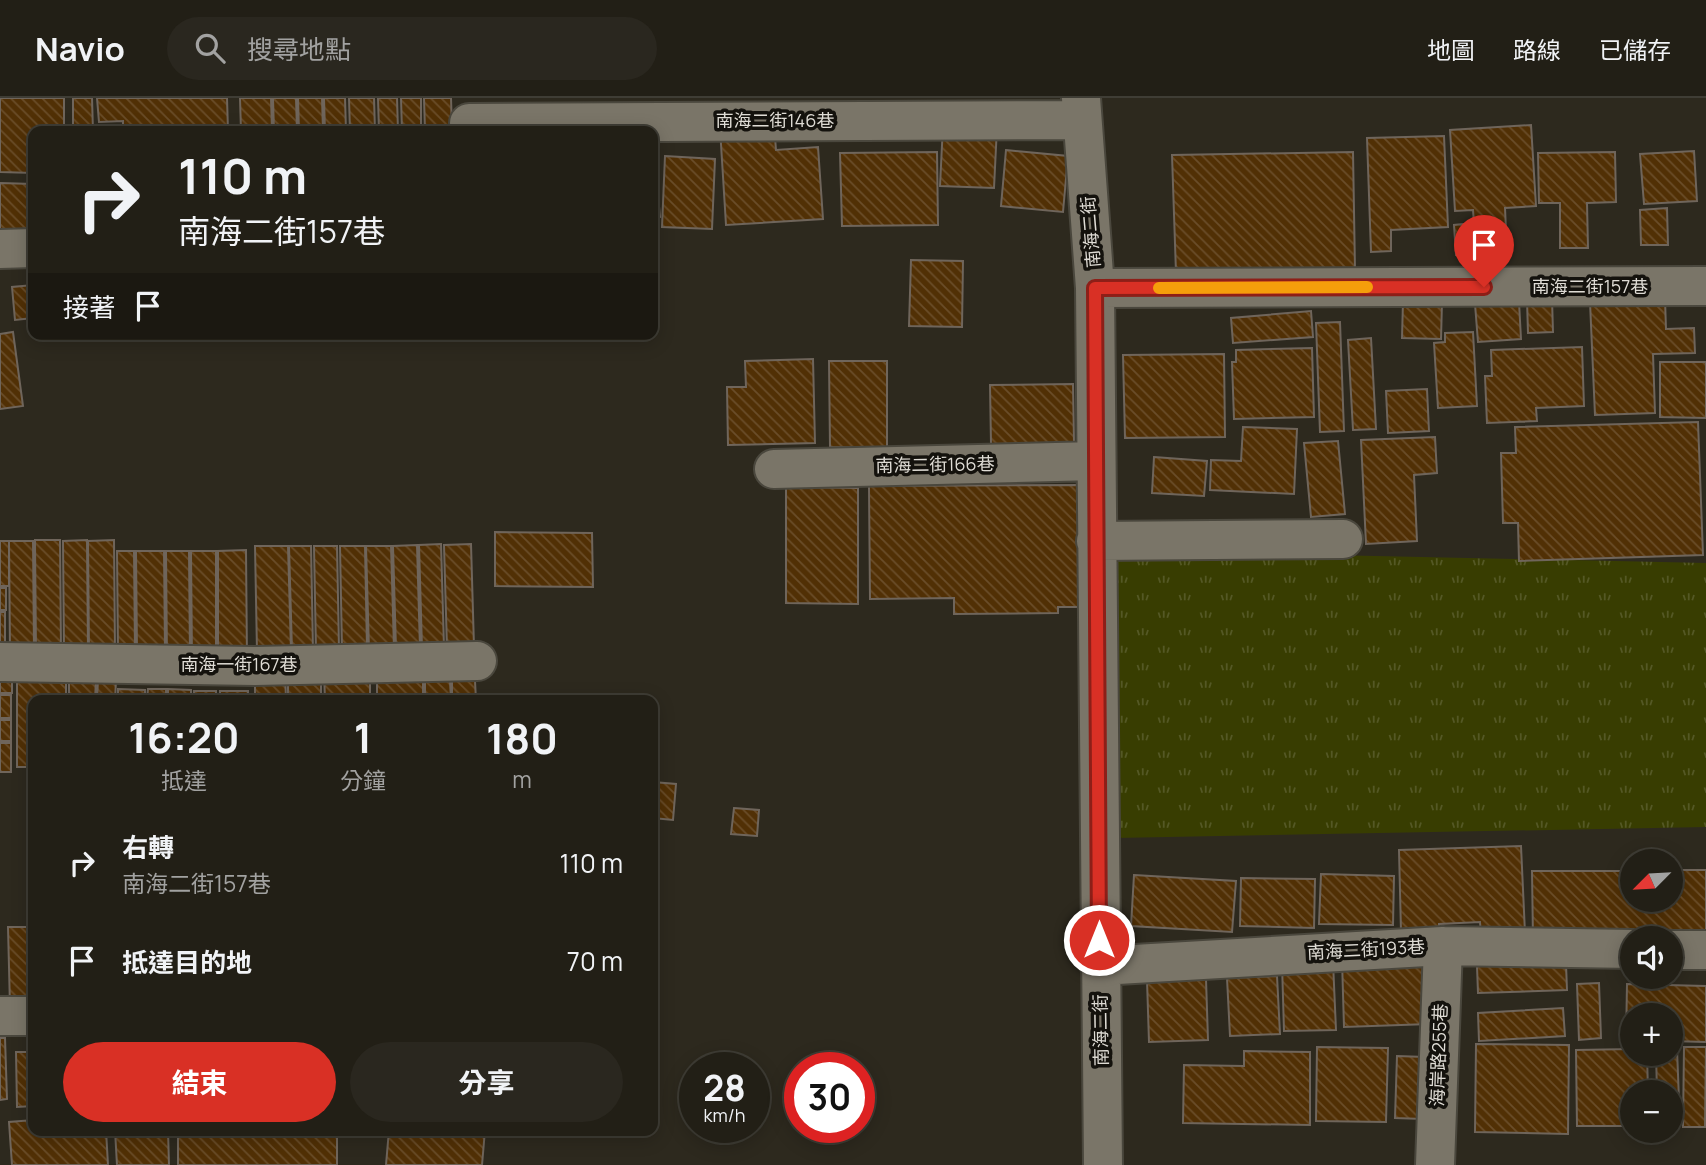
<!DOCTYPE html>
<html lang="zh-TW">
<head>
<meta charset="utf-8">
<style>
  body { margin:0; font-family:Manrope,"Noto Sans TC",sans-serif; background:#2a271f; color:#f1f3f6; height:100vh; display:flex; flex-direction:column; font-size:26px; white-space:nowrap }
  * { box-sizing:border-box; margin:0 }
  p { font-size:23px; color:#a2a2a1 }
  .icon { flex:none; width:38px; height:38px; fill:none; stroke:currentColor; stroke-width:2; stroke-linecap:round; stroke-linejoin:round }
  .map { position:relative; flex:1; overflow:hidden }
  .sheet { position:absolute; left:28px; top:597px; width:630px; height:441px; display:flex; flex-direction:column; background:#221f16; border-radius:14px; box-shadow:0 4px 18px #0003,0 0 0 2px #3f3d35 }
  .sheet>* { flex:none }
  .top-card { position:absolute; left:28px; top:28px; width:630px; height:214px; border-radius:14px; box-shadow:0 4px 18px #0003,0 0 0 2px #3f3d35; background:#221f16; color:#f1f3f6; overflow:hidden }
  .needle { width:46px; rotate:246deg }
  .tools { position:absolute; left:1620px; top:751px; display:grid; gap:14px }
  .tools a { display:grid; place-items:center; width:63px; height:63px; border-radius:50%; background:#221f16; box-shadow:0 4px 18px #0003,0 0 0 2px #3f3d35; font-size:35px }
  .speed { position:absolute; left:679px; top:954px; display:flex; gap:14px; font-size:35px; font-weight:700; text-align:center }
  .speed>* { display:grid; place-content:center; width:91px; height:91px; border-radius:50%; background:#221f16; box-shadow:0 4px 18px #0003,0 0 0 2px #3f3d35; line-height:1 }
  .speed small { font-size:18px; font-weight:400 }
  .speed .limit { border:10px solid #d22; background:#fff; color:#111 }
  .pin { position:absolute; display:grid; place-items:center; width:60px; height:60px; color:#fff; margin:-72px -30px; border-radius:50% 50% 50% 0; rotate:-45deg; box-shadow:0 0 7px #0007 }
  .pin .icon { rotate:45deg }
  .me { position:absolute; width:77px; margin:-38px; rotate:0deg; stroke-linejoin:round; filter:drop-shadow(0 0 5px #0008) }
  .turn { display:flex; align-items:center; gap:24px; height:147px; padding:0 35px; font-size:32px }
  .turn .icon { width:91px; height:91px; stroke-width:2.5 }
  .turn b { display:block; font-size:49px; line-height:60px }
  .then { display:flex; align-items:center; height:66px; padding:0 35px; background:#0003; gap:14px; font-size:26px }
  .eta { display:flex; justify-content:space-evenly; align-items:center; height:119px; text-align:center }
  .eta b { font-size:42px; font-weight:700; line-height:49px }
  .button { display:flex; gap:14px; margin-top:auto; padding:14px 35px }
  .button a { flex:1; height:80px; border-radius:42px; background:#d93025; color:#fff; font-size:28px; font-weight:700; line-height:80px; text-align:center }
  .button a+a { background:#2a271f; color:#f1f3f6 }
  ul { padding:0; list-style:none }
  li { display:flex; align-items:center; gap:21px; height:98px; padding:0 35px }
  li div { flex:1 }
  li b { display:block; font-size:26px }
  li em { font-style:normal }
  header { display:flex; align-items:center; gap:42px; box-sizing:border-box; height:98px; padding:0 35px; background:#221f16; border-bottom:2px solid #3f3d35 }
  header strong { font-size:33px }
  nav { display:flex; gap:38px; margin-inline-start:auto; font-size:24px }
  .search { width:490px; height:63px; background:#2a271f; display:flex; align-items:center; gap:18px; box-sizing:border-box; padding:0 24px; border-radius:38px; color:#a2a2a1; font-size:26px }
  .map>svg:first-child { display:block }
</style>
</head>
<body>
<header>
<strong>Navio</strong>
<div class="search"><svg class="icon" aria-label="search" viewBox="0 0 24 24"><circle cx="10" cy="10" r="6"/><path d="M15 15l6 6"/></svg>搜尋地點</div>
<nav><a>地圖</a><a>路線</a><a>已儲存</a></nav>
</header>
<div class="map">
<svg width="1706" height="1067" viewBox="0 0 1706 1067">
  <defs>
    <pattern id="grass-tufts" width="24" height="20" patternUnits="userSpaceOnUse" patternTransform="scale(1.75)"><rect width="24" height="20" fill="#383d01"/><path d="M3 7l-1-3M5 7V3M7 7l1-3M15 17l-1-3M17 17v-4M19 17l1-3" fill="none" stroke="#545825"/></pattern>
    <pattern id="building-back-hatch" width="6" height="6" patternUnits="userSpaceOnUse" patternTransform="scale(1.75)"><rect width="6" height="6" fill="#513005"/><path d="M-1 5l2 2M0 0l6 6M5-1l2 2" fill="none" stroke="#6a4d29"/></pattern>
  </defs>
  <rect width="100%" height="100%" fill="#2d291e"/>
  <!-- grass -->
  <path fill="url(#grass-tufts)" d="M1101,452L1706,465V729L1114,740Z"/>
  <!-- building -->
  <path fill="url(#building-back-hatch)" stroke="#6f655b" stroke-width="2" d="M0,0H64V33H33V75L0,74Z
    M73,0H92L93,33H73Z
    M97,0H227L228,33H123V23L99,24Z
    M240,0H271L272,33H241Z
    M273,0H296L297,33H274Z
    M298,0H322L323,33H299Z
    M324,0H345L346,33H325Z
    M349,0H374L375,33H350Z
    M378,0H397L398,33H379Z
    M401,0H421V33H402Z
    M424,0H451L452,32H425Z
    M774,27L776,52L818,49L823,121L726,127L720,30Z
    M943,27L997,29L994,90L940,88Z
    M1531,27L1536,108L1505,110L1507,154L1456,157L1454,127L1474,125L1473,112L1455,113L1450,32Z
    M1444,38L1448,129L1391,132V153L1371,154L1367,40Z
    M653,46L660,119L653,120Z
    M1006,52L1068,58L1063,114L1001,108Z
    M1694,53L1697,103L1644,106L1640,56Z
    M937,54L938,127L842,128L840,55Z
    M1353,54L1355,172L1176,175L1172,57Z
    M1615,54L1616,104L1587,105L1588,150H1560V105H1539L1538,55Z
    M665,58L715,61L712,131L662,129Z
    M0,85L33,86V138H0Z
    M1667,110L1668,147H1641L1640,112Z
    M911,162L963,163L962,229L909,228Z
    M33,187V220L15,222L12,189Z
    M1552,201L1553,234L1528,235L1527,202Z
    M1665,201L1666,231L1694,230L1695,255L1653,256L1655,315L1595,317L1590,204Z
    M1403,203L1442,204L1441,241L1402,240Z
    M1519,204L1521,241L1478,244L1475,206Z
    M1311,213L1313,239L1233,245L1231,220Z
    M1340,224L1344,333L1320,334L1316,225Z
    M13,234L23,308L0,311V236Z
    M1473,234L1477,308L1438,310L1434,245L1445,244V235Z
    M1371,240L1376,331L1353,332L1348,242Z
    M1582,249L1584,308L1536,310L1537,323L1487,325L1485,278H1492L1491,252Z
    M1312,250L1314,319L1234,321L1232,264H1236V252Z
    M1224,256L1225,339L1125,340L1123,257Z
    M813,261L815,345L728,347L727,289H746L745,263Z
    M829,263H887V350L830,349Z
    M1660,264H1706V320L1660,319Z
    M1073,286L1074,345L991,346L990,287Z
    M1427,291L1429,333L1388,335L1386,293Z
    M1698,324L1703,457L1519,463L1518,425H1503L1501,355H1516L1515,329Z
    M1243,329L1297,331L1294,396L1210,392L1211,362L1241,363Z
    M1435,339L1437,375L1414,377L1417,443L1366,446L1361,342Z
    M1338,343L1345,416L1311,419L1304,345Z
    M1154,359L1207,363L1204,398L1152,395Z
    M1081,387L1082,509H1058V515L954,516V500L870,501L869,388Z
    M786,389L858,390V506L786,505Z
    M495,434L592,435L593,489L495,488Z
    M35,442H60L61,554H36Z
    M87,442L88,554H64L63,443Z
    M114,442L115,554H89L88,443Z
    M0,443H9V488H0Z
    M9,443H33L34,554H10Z
    M441,446L444,550H422L419,447Z
    M471,446L474,549L447,550L444,447Z
    M417,447L420,551H396L393,448Z
    M255,448H288L291,553L257,554Z
    M289,448H311L313,553H292Z
    M314,448H337L339,552L316,553Z
    M340,448H365L367,551L342,552Z
    M366,448H391L394,551L369,552Z
    M246,452L247,562H218V453Z
    M117,453H134L135,554H118Z
    M136,453H164L165,554H137Z
    M166,453H189L190,562H167Z
    M191,453H216V562H192Z
    M0,490H6V512H0Z
    M0,514H5V554H0Z
    M0,573H12V595H0Z
    M370,573V602H325L324,574Z
    M285,574L286,602H255V575Z
    M288,574H321V602H288Z
    M17,581H66V602H33V669H17Z
    M69,581H96L95,602H69Z
    M98,582H116L115,602H97Z
    M377,583H423V602H377Z
    M425,583H450L451,602H425Z
    M452,583H475L476,602H452Z
    M118,591L145,592V602H118Z
    M148,591H166V602H147Z
    M168,591L191,592V602H168Z
    M194,593H216V602H194Z
    M220,593H248V602H220Z
    M0,597H11V620H0Z
    M0,622H11V643H0Z
    M0,645H11V674H0Z
    M653,684L676,686L673,722L653,720Z
    M734,710L759,712L757,738L731,736Z
    M1521,748L1525,835L1481,837L1480,824L1439,826V833L1401,834L1399,752Z
    M1671,772H1706V840L1533,842L1532,773H1633V802H1671Z
    M1321,776L1394,778L1393,827L1319,826Z
    M1134,777L1236,783L1232,834L1131,828Z
    M1241,780L1315,781L1314,830L1240,828Z
    M8,829H33V909H10Z
    M1427,859L1429,926L1344,929L1342,862Z
    M1333,864L1336,932L1284,933L1282,866Z
    M1566,866L1567,892L1478,895L1477,868Z
    M1277,878L1280,936L1230,938L1227,880Z
    M1206,881L1208,942L1149,944L1147,882Z
    M1599,885L1601,940L1579,942L1577,886Z
    M1627,886L1706,888V944L1671,943V917H1633V943H1626Z
    M1563,910L1565,938L1479,943L1478,915Z
    M0,940H5L7,1001L0,1002Z
    M1476,946L1569,947L1568,1036L1475,1034Z
    M1317,949L1388,950L1386,1024L1316,1023Z
    M1684,949H1706L1705,1029H1683Z
    M1633,951V956H1647L1648,994H1633V1028H1577L1576,952Z
    M1671,951H1677L1680,1028H1671V994H1657L1656,956H1671Z
    M1244,953L1310,954V1027L1183,1025L1184,967L1244,968Z
    M16,954H33V1008L17,1009Z
    M1397,958L1425,959L1423,1021L1395,1020Z
    M33,1022V1032H106L108,1067H12L9,1024Z
    M115,1032H168L169,1067H117Z
    M178,1032H337V1067H178Z
    M389,1032H485L482,1067H386Z"/>
  <g fill="none" stroke-linecap="round" stroke-linejoin="round">
    <defs>
      <path id="minor" d="M1081,0L1095,190L1103,1067
        M469,25L1081,22
        M0,151L33,150
        M1095,190L1706,188
        M774,371L1096,363
        M1096,443L1343,441
        M0,564L255,568L477,563
        M1671,852H1706
        M1100,868L1443,848L1633,851
        M0,918H33
        M1435,1067L1443,848"/>
    </defs>
    <!-- minor casing -->
    <use href="#minor" stroke="#4a473d" stroke-width="42"/>
    <!-- minor -->
    <use href="#minor" stroke="#7a7568" stroke-width="38"/>
  </g>
  <g fill="none" stroke-linecap="round" stroke-linejoin="round">
    <defs>
      <path id="route" d="M1099,842L1095,190L1484,189"/>
    </defs>
    <!-- route casing -->
    <use href="#route" stroke="#8d1f18" stroke-width="18"/>
    <!-- route -->
    <use href="#route" stroke="#d93025" stroke-width="12"/>
    <!-- slow -->
    <path stroke="#f59e0b" stroke-width="12" d="M1159,190L1367,189"/>
  </g>
  <g text-anchor="middle" stroke-width="7" stroke-linejoin="round" paint-order="stroke">
    <!-- street labels -->
    <g font-size="18" fill="#dfdcd5" stroke="#14120d">
      <text x="775" y="29">南海二街146巷</text>
      <text transform="translate(1091 134) rotate(-95)" y="6">南海二街</text>
      <text x="1590" y="195">南海二街157巷</text>
      <text transform="translate(935 367) rotate(-1)" y="6">南海二街166巷</text>
      <text x="239" y="573">南海一街167巷</text>
      <text transform="translate(1366 852) rotate(-3)" y="6">南海二街193巷</text>
      <text transform="translate(1101 932) rotate(-91)" y="6">南海二街</text>
      <text transform="translate(1439 957) rotate(-88)" y="6">海岸路255巷</text>
    </g>
  </g>
</svg>
<div class="tools">
<a><svg class="needle" viewBox="-14 -14 28 28"><path d="M0-13l5 13h-10z" fill="#e53935"/><path d="M0 13l5-13h-10z" fill="#a2a2a1"/></svg></a>
<a><svg class="icon" aria-label="sound" viewBox="0 0 24 24"><path d="M4 9h4l5-4v14l-5-4H4zM17 9q2 3 0 6"/></svg></a>
<a>+</a>
<a>−</a>
</div>
<div class="speed"><div>28<small>km/h</small></div><div class="limit">30</div></div>
<div class="pin" style="left:1484px;top:189px;background:#d93025"><svg class="icon" aria-label="arrive" viewBox="0 0 24 24"><path d="M6 21V4h12l-3 4 3 4H6"/></svg></div>
<svg class="me" style="left:1099px;top:842px" viewBox="-20 -20 40 40"><circle r="17" fill="#d93025" stroke="#fff" stroke-width="3"/><path d="M0-11L8 9 0 5-8 9z" fill="#fff"/></svg>
<div class="top-card">
<div class="turn"><svg class="icon" aria-label="right" viewBox="0 0 24 24"><path d="M7 20v-9h11M14 6l5 5-5 5"/></svg><div><b>110 m</b>南海二街157巷</div></div>
<div class="then">接著<svg class="icon" aria-label="arrive" viewBox="0 0 24 24"><path d="M6 21V4h12l-3 4 3 4H6"/></svg></div>
</div>
<section class="sheet">
<div class="eta">
<div><b>16:20</b><p>抵達</p></div>
<div><b>1</b><p>分鐘</p></div>
<div><b>180</b><p>m</p></div>
</div>
<ul>
<li><svg class="icon" aria-label="right" viewBox="0 0 24 24"><path d="M7 20v-9h11M14 6l5 5-5 5"/></svg><div><b>右轉</b><p>南海二街157巷</p></div><em>110 m</em></li>
<li><svg class="icon" aria-label="arrive" viewBox="0 0 24 24"><path d="M6 21V4h12l-3 4 3 4H6"/></svg><div><b>抵達目的地</b></div><em>70 m</em></li>
</ul>
<div class="button"><a>結束</a><a>分享</a></div>
</section>
</div>
</body>
</html>
